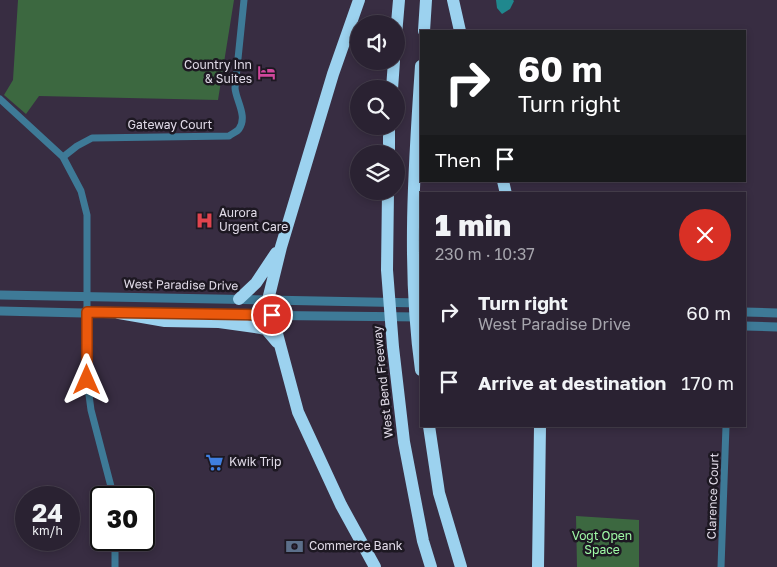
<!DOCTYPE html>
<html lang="en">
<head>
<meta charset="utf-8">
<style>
  body { margin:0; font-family:"Golos Text",sans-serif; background:#362f3e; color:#f1f3f6; height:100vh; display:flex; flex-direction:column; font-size:19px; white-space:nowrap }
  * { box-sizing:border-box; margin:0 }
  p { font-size:16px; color:#a5a4ac }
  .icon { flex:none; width:28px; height:28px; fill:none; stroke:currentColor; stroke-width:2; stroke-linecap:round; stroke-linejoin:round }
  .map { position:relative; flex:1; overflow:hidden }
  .details { position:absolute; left:420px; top:192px; width:326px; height:235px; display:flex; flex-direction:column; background:#2a2232; border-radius:0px; box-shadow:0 2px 8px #0003,0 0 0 1px #463f4d }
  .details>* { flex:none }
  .banner { position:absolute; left:420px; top:30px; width:326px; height:152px; border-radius:0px; box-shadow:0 2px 8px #0003,0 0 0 1px #463f4d; background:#202124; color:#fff; overflow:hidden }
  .controls { position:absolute; left:350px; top:15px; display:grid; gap:10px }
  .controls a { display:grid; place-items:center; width:55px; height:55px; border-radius:50%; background:#2a2232; box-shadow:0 2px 8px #0003,0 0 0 1px #463f4d; font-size:25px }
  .speed { position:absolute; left:15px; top:486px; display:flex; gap:10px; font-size:25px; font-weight:700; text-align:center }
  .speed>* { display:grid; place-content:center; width:65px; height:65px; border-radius:50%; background:#2a2232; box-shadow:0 2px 8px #0003,0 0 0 1px #463f4d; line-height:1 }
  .speed small { font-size:12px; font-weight:400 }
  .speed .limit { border:2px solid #111; border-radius:8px; background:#fff; color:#111 }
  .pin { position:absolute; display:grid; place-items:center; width:42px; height:42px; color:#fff; margin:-21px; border:2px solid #fff; border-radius:50%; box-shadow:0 1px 5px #0007 }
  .me { position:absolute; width:55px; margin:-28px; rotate:0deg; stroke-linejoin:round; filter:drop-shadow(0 0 4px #0008) }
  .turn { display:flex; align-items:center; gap:18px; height:105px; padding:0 15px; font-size:22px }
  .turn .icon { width:65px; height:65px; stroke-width:2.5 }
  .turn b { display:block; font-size:35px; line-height:42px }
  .then { display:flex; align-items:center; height:48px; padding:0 15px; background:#0003; gap:10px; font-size:19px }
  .round { display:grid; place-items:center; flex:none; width:52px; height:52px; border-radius:26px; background:#362f3e }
  .head { display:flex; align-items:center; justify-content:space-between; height:85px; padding:0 15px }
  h1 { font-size:30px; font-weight:800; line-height:38px }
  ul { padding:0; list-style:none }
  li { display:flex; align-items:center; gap:15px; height:70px; padding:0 15px }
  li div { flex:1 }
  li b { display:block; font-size:19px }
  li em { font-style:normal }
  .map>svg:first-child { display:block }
</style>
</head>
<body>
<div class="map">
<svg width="777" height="567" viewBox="0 0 777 567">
  <rect width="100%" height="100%" fill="#382d42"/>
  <!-- green -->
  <path fill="#3c6840" d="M18,0H234L218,100L39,96L26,114L4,95L13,80Z
    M576,516L639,520V567H577Z"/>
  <!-- water -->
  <path fill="#20888e" d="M496,0H513L514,1L510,9L502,14L497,8Z"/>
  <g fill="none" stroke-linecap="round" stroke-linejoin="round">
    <!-- minor -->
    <path stroke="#3e7a97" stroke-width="7" d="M0,99L63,157L81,191L87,215V380L91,410L114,498
      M63,157L77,146L92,138L229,136C231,134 237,132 239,129C248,116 236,101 235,88L244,0
      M115,567V540
      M721,567L726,426"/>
    <!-- tertiary -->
    <path stroke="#3e7a97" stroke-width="9" d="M0,295L421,303
      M0,311L124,314
      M745,312L777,313
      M152,314L421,317
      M745,326L777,327"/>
    <!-- motorway -->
    <path stroke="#9cd2ef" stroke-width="12" d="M359,0L333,74L281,247L268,300L298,412L341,505L375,567
      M453,0L460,31
      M424,31L426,0
      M396,35L399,0
      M421,66C414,167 407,270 421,370
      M392,89L394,61
      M389,154V126
      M503,181L506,194
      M388,191L387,270L393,347L404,442L423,541L431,567
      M239,299L256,283L276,253
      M119,313L165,321L219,322L261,328L266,329L277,342
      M429,426L439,493L461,567
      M538,567L540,426"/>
  </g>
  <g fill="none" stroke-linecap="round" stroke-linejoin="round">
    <defs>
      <path id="route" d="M87,380V312L272,315"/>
    </defs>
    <!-- route casing -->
    <use href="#route" stroke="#983908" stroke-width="12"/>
    <!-- route -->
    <use href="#route" stroke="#ea580c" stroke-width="9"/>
  </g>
  <!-- icons -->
  <defs>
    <symbol id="hotel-bare" viewBox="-9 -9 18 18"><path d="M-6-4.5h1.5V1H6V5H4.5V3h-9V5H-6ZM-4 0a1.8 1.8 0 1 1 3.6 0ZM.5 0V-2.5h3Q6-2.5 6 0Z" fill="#d1479c" stroke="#1d1822" stroke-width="2.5" paint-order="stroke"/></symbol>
    <symbol id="hospital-bare" viewBox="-9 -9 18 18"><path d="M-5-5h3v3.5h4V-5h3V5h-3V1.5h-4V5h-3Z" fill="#e0444e" stroke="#1d1822" stroke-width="2.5" paint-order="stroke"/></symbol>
    <symbol id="supermarket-bare" viewBox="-9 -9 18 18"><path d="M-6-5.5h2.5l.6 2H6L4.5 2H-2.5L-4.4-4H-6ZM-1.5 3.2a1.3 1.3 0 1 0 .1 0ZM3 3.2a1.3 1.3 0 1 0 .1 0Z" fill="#3f7fe0" stroke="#1d1822" stroke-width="2.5" paint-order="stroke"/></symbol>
    <symbol id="bank-bare" viewBox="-9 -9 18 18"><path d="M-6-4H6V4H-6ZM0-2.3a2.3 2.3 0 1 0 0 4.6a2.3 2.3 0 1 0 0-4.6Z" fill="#5c6f8a" stroke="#1d1822" stroke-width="2.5" paint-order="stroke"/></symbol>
  </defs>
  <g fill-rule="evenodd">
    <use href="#hotel-bare" x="254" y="60" width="25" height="25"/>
    <use href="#hospital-bare" x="192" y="208" width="25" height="25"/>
    <use href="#supermarket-bare" x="202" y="450" width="25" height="25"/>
    <use href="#bank-bare" x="282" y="534" width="25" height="25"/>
  </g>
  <g text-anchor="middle" stroke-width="5" stroke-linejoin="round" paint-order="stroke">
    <!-- poi labels -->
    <g font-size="12" fill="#e1dbe8" stroke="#1d1822" text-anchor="start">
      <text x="252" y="69" text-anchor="end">Country Inn<tspan x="252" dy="14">&amp; Suites</tspan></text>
      <text x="219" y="217">Aurora<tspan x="219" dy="14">Urgent Care</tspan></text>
      <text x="229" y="466">Kwik Trip</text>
      <text x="309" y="550">Commerce Bank</text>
    </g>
    <!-- street labels -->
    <g font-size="12" fill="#e1dbe8" stroke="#1d1822">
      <text x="170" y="129">Gateway Court</text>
      <text transform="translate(181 285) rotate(1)" y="4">West Paradise Drive</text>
      <text transform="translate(383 382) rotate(-96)" y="4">West Bend Freeway</text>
      <text transform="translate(713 496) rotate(-88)" y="4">Clarence Court</text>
    </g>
    <!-- park labels -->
    <g font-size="12" fill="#9ff9a6" stroke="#1d1822">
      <text x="602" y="540">Vogt Open<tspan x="602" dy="14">Space</tspan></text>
    </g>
  </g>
</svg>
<div class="controls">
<a><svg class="icon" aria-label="sound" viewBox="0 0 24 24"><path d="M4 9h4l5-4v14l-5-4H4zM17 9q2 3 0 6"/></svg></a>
<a><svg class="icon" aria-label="search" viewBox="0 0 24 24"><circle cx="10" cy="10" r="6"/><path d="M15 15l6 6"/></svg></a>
<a><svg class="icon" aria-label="layers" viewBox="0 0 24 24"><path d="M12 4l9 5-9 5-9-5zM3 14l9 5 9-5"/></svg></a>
</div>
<div class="speed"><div>24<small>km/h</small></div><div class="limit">30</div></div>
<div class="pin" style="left:272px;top:315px;background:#d93025"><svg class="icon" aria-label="arrive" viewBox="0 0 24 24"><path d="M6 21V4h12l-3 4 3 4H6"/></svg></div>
<svg class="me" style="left:87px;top:380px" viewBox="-20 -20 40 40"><path d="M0-17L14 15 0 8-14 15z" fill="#ea580c" stroke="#fff" stroke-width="4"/></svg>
<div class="banner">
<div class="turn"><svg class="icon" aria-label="right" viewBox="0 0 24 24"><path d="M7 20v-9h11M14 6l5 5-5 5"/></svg><div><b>60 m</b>Turn right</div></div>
<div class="then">Then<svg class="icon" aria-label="arrive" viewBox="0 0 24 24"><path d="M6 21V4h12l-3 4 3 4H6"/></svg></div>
</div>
<section class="details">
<div class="head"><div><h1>1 min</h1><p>230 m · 10:37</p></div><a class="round" style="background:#d93025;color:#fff"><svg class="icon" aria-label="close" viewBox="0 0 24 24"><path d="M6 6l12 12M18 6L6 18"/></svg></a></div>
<ul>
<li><svg class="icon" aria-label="right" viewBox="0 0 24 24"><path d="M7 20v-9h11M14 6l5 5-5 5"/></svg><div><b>Turn right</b><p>West Paradise Drive</p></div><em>60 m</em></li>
<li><svg class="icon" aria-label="arrive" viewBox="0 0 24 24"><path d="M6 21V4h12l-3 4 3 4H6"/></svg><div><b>Arrive at destination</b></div><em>170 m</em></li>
</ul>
</section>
</div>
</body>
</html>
